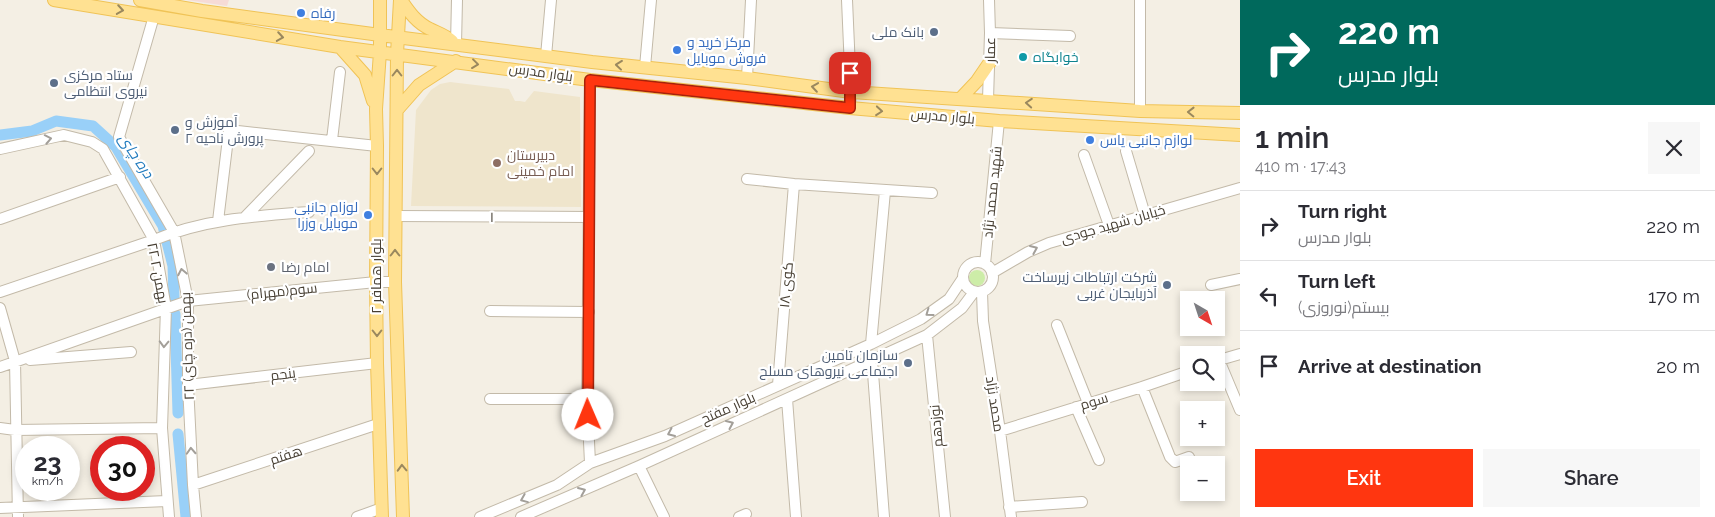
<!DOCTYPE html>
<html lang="en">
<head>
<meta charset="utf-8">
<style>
  body { margin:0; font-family:Raleway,Cairo,sans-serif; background:#f7f7f7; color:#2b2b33; height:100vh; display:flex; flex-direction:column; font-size:19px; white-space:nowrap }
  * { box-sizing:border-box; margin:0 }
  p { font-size:16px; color:#7c7c81 }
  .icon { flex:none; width:28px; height:28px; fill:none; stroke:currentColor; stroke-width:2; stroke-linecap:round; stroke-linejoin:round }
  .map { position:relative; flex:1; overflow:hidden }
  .sheet { display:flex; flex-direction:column; background:#fff; width:475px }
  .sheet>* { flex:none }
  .banner { background:#00695c; color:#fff; overflow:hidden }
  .needle { width:32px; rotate:141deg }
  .controls { position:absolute; left:1180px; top:291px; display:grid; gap:10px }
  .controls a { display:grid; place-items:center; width:45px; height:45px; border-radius:0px; background:#fff; box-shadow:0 2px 8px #0003; font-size:25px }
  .speed { position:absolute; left:15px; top:436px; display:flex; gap:10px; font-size:25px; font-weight:700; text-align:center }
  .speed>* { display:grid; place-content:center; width:65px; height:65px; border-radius:50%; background:#fff; box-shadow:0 2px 8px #0003; line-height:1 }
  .speed small { font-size:12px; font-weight:400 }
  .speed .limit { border:8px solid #d22; background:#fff; color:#111 }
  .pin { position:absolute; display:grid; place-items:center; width:42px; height:42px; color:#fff; margin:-21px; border-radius:10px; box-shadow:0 2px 8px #0006 }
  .me { position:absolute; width:55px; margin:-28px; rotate:359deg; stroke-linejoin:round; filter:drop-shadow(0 0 4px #0008) }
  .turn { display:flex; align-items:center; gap:18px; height:105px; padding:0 15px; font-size:22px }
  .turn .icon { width:65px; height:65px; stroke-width:2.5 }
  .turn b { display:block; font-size:35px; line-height:42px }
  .round { display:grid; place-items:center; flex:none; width:52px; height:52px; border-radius:0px; background:#f7f7f7 }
  .head { display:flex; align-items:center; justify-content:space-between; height:85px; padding:0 15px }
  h1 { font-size:30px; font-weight:600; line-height:38px }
  .primary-button { display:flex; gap:10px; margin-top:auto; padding:10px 15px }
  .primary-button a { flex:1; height:58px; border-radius:0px; background:#ff3610; color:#fff; font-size:20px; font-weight:600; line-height:58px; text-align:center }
  .primary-button a+a { background:#f7f7f7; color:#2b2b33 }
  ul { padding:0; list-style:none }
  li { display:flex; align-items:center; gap:15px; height:70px; padding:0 15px; border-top:1px solid #e1e1e2 }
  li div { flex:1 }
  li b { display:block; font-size:19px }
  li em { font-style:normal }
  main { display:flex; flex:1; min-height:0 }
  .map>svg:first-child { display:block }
</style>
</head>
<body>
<main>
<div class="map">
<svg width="1240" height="517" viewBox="0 0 1240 517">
  <rect width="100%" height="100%" fill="#f4efe4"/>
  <!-- education -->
  <path fill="#efe5cc" d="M450,82L509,89L515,101H520L525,102L534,91L580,97L581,207L411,206L416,110L431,90L440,84Z"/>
  <!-- medical -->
  <path fill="#f6dbd6" d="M187,0H229L227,6Z"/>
  <!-- green -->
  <path fill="#cdeda8" d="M969 278a8 8 0 1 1 16 0a8 8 0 1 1-16 0Z"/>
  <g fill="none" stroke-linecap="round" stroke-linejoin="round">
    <!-- canal -->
    <path stroke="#99d0f8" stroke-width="11" d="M0,135L32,131L56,121L93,126L116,147L163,226L173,266L174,297
      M175,314L178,413
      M178,434L186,517"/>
    <defs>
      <path id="minor" d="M847,0L851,92L850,108
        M1140,0V111
        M154,16L119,137L174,232L188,301V385L193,485L196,517
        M990,33L1070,36
        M456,44L457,0
        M546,56L551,0
        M645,67L651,0
        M747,78L751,0
        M590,80L587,399L590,463
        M988,100L990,33L989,0
        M332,140L340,72
        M0,149L64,135L92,142L103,149L154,240L166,308L162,428L169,517
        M1126,151L1145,215
        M1084,155L1109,225
        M747,179L794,184L932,193
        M395,216L589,217
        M245,217L309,151
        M0,219L120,177
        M218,221L229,130L377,146
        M963 277a15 15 0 1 1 30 0a15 15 0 1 1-30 0Z
        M985,264L999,121
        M992,273L1028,252L1049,243L1240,188
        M1211,285L1240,279
        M0,292L154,240C204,219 256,216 309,212
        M982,292L983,321L1000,431L1011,517
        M0,308L15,361L18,517
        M490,311L589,312
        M1057,325L1088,403
        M927,335L945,517
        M871,344L885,191
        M30,360L131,352
        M872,360L884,517
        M1219,360L1240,410
        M1216,361L1240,354
        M0,367L188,301L376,282H395
        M188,385L377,363
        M778,385L794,184
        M1142,387L1170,457L1175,462L1189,457
        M490,399H587
        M787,399L796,517
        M1076,407L1099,460
        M0,428L15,430L162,428
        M1000,431L1142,387L1189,371
        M639,466L664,517
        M193,485L378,424
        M1009,507L1082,502
        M0,508L167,501
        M357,517L382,508
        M480,517L557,485L590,463L665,436L871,344L921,319L949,299L963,278
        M521,517L639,466L927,335L962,308L974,292
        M739,517L746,514"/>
      <path id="major" d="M54,0L340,47L590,80L850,108L999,121L1240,135
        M140,0L202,11L380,35L592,62L747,78L851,92L1140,111L1240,113
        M380,0V52L376,109L377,146L376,282L377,363L382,517
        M400,0L397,54L395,282L403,517
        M401,0C409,12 417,23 430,29C438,33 445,35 452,41
        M340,47L365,75L373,101
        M960,99L977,81L990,62
        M397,110L419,85L456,61"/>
    </defs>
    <!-- minor casing -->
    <use href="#minor" stroke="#c3baa9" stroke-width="12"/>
    <!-- major casing -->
    <use href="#major" stroke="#f0c356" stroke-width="14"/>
    <!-- minor -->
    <use href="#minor" stroke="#fff" stroke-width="10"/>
    <!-- major -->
    <use href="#major" stroke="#ffe192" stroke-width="12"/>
  </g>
  <!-- one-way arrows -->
  <defs><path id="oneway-chevron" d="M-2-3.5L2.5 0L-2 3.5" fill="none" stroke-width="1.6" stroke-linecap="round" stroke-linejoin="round" transform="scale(1.25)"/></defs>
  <g stroke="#9a885e">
    <use href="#oneway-chevron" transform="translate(120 10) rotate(9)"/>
    <use href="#oneway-chevron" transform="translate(280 37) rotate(9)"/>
    <use href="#oneway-chevron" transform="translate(475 64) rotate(7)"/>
    <use href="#oneway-chevron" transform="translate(619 65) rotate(-174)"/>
    <use href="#oneway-chevron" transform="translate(397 73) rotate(-90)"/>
    <use href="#oneway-chevron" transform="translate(815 87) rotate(-172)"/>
    <use href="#oneway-chevron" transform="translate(1029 103) rotate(-176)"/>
    <use href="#oneway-chevron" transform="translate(879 111) rotate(5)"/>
    <use href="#oneway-chevron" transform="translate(1191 112) rotate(-179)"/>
    <use href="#oneway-chevron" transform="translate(377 171) rotate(90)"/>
    <use href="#oneway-chevron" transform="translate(395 253) rotate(-90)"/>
    <use href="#oneway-chevron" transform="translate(377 333) rotate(90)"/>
    <use href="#oneway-chevron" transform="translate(402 468) rotate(-92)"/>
  </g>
  <g stroke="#a39f99">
    <use href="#oneway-chevron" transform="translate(48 139) rotate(-11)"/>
    <use href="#oneway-chevron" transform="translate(1034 249) rotate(-23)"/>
    <use href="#oneway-chevron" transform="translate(182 272) rotate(-101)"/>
    <use href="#oneway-chevron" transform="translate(929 313) rotate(144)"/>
    <use href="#oneway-chevron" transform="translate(164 344) rotate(92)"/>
    <use href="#oneway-chevron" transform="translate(730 424) rotate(-24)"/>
    <use href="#oneway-chevron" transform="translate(671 433) rotate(156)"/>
    <use href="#oneway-chevron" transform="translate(191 451) rotate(-93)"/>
    <use href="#oneway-chevron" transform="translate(582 491) rotate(-23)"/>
    <use href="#oneway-chevron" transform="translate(524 499) rotate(158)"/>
  </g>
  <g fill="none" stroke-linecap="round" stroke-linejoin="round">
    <defs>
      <path id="route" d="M588,415L590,80L850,108V73"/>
    </defs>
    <!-- route casing -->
    <use href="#route" stroke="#a6230a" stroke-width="12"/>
    <!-- route -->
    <use href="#route" stroke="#ff3610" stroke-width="9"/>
  </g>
  <!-- markers -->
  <g fill="#3f7fe0" stroke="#fff" stroke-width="2">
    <circle cx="301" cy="13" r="5"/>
    <circle cx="677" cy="50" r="5"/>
    <circle cx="1090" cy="140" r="5"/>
    <circle cx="368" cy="215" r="5"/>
  </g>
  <g fill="#5c6f8a" stroke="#fff" stroke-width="2">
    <circle cx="934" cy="32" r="5"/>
    <circle cx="54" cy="83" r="5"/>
    <circle cx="175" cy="130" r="5"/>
    <circle cx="1167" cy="285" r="5"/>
    <circle cx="908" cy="363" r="5"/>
  </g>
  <circle fill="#0f9aa8" stroke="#fff" stroke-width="2" cx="1023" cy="57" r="5"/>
  <circle fill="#8d6e63" stroke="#fff" stroke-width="2" cx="497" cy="163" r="5"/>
  <circle fill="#6b7280" stroke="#fff" stroke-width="2" cx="271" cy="267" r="5"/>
  <g text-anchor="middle" stroke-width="4.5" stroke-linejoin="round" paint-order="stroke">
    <!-- shop labels -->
    <g font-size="14" fill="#366cbe" stroke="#fff" text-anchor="start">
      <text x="311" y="18">رفاه</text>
      <text x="687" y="47">مرکز خرید و<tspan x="687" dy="16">فروش موبایل</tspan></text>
      <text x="1100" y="145">لوازم جانبی یاس</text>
      <text x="358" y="212" text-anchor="end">لوزام جانبی<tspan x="358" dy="16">موبایل وزرا</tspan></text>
    </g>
    <!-- service labels -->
    <g font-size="14" fill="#4e5e75" stroke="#fff" text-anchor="end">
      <text x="924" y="37">بانک ملی</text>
      <text x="64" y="80" text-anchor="start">ستاد مرکزی<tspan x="64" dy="16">نیروی انتظامی</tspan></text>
      <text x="185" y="127" text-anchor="start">آموزش و<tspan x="185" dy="16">پرورش ناحیه ۲</tspan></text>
      <text x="1157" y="282">شرکت ارتباطات زیرساخت<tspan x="1157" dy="16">آذربایجان غربی</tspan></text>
      <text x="898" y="360">سازمان تامین<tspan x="898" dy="16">اجتماعی نیروهای مسلح</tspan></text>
    </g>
    <!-- street labels -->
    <g font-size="14" fill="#473f33" stroke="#fff">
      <text transform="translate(990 50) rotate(-89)" y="5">عمار</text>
      <text transform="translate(541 72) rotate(8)" y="5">بلوار مدرس</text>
      <text transform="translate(943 116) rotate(5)" y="5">بلوار مدرس</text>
      <text transform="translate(992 192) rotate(-84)" y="5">شهید محمد نژاد</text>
      <text x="492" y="222">۱</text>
      <text transform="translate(1113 224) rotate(-16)" y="5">خیابان شهید جودی</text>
      <text transform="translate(158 273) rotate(79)" y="5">۲۲ بهمن ۲</text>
      <text transform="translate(376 276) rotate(-90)" y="5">بلوار همافر ۲</text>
      <text transform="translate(786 285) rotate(-85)" y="5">کوی ۱۸</text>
      <text transform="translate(282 291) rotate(-6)" y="5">سوم(مهرام)</text>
      <text transform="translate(187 346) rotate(-92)" y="5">۲۲ بهمن (دره چای)</text>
      <text transform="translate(283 374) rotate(-7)" y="5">پنجم</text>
      <text transform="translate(1094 401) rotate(-17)" y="5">سوم</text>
      <text transform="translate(995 404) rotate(81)" y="5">محمد نژاد</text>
      <text transform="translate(728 408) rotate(-24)" y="5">بلوار مفتح</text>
      <text transform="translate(936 426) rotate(-95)" y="5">نوزدهم</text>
      <text transform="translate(286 455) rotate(-18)" y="5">هفتم</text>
    </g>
    <!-- culture labels -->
    <g font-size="14" fill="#0d838f" stroke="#fff" text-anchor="start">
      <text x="1033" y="62">خوابگاه</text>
    </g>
    <!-- education labels -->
    <g font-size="14" fill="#785e54" stroke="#fff" text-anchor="start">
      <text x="507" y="160">دبیرستان<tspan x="507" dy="16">امام خمینی</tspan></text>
    </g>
    <!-- worship labels -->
    <g font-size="14" fill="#5b616d" stroke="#fff" text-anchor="start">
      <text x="281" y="272">امام رضا</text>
    </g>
    <!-- water labels -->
    <g font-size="15" font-style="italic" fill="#217bbe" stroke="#fff">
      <text transform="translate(136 156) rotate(56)" y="5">دره چای</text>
    </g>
  </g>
</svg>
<div class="controls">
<a><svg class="needle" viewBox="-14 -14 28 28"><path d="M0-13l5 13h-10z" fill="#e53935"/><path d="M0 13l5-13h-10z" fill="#7c7c81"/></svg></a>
<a><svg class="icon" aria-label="search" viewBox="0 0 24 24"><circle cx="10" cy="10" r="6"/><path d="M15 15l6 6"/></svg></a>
<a>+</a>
<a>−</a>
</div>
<div class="speed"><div>23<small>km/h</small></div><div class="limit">30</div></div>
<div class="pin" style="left:850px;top:73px;background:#d93025"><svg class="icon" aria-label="arrive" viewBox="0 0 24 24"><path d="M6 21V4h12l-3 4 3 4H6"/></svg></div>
<svg class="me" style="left:588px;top:415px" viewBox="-20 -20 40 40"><circle r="19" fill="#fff"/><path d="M0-13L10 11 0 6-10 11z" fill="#ff3610"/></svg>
</div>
<section class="sheet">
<div class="banner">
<div class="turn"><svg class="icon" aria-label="right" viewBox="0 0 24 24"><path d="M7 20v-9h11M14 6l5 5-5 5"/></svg><div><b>220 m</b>بلوار مدرس</div></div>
</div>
<div class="head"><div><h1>1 min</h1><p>410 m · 17:43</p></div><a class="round"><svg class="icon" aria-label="close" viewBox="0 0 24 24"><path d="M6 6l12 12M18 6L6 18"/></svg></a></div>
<ul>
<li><svg class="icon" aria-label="right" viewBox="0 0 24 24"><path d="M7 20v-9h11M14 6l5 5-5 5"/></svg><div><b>Turn right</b><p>بلوار مدرس</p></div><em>220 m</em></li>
<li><svg class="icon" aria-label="left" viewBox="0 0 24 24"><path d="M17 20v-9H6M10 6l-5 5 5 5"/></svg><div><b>Turn left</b><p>بیستم(نوروزی)</p></div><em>170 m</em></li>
<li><svg class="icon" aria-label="arrive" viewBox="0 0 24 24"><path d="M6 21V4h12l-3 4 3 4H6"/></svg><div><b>Arrive at destination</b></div><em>20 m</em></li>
</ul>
<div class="primary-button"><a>Exit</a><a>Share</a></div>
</section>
</main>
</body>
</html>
